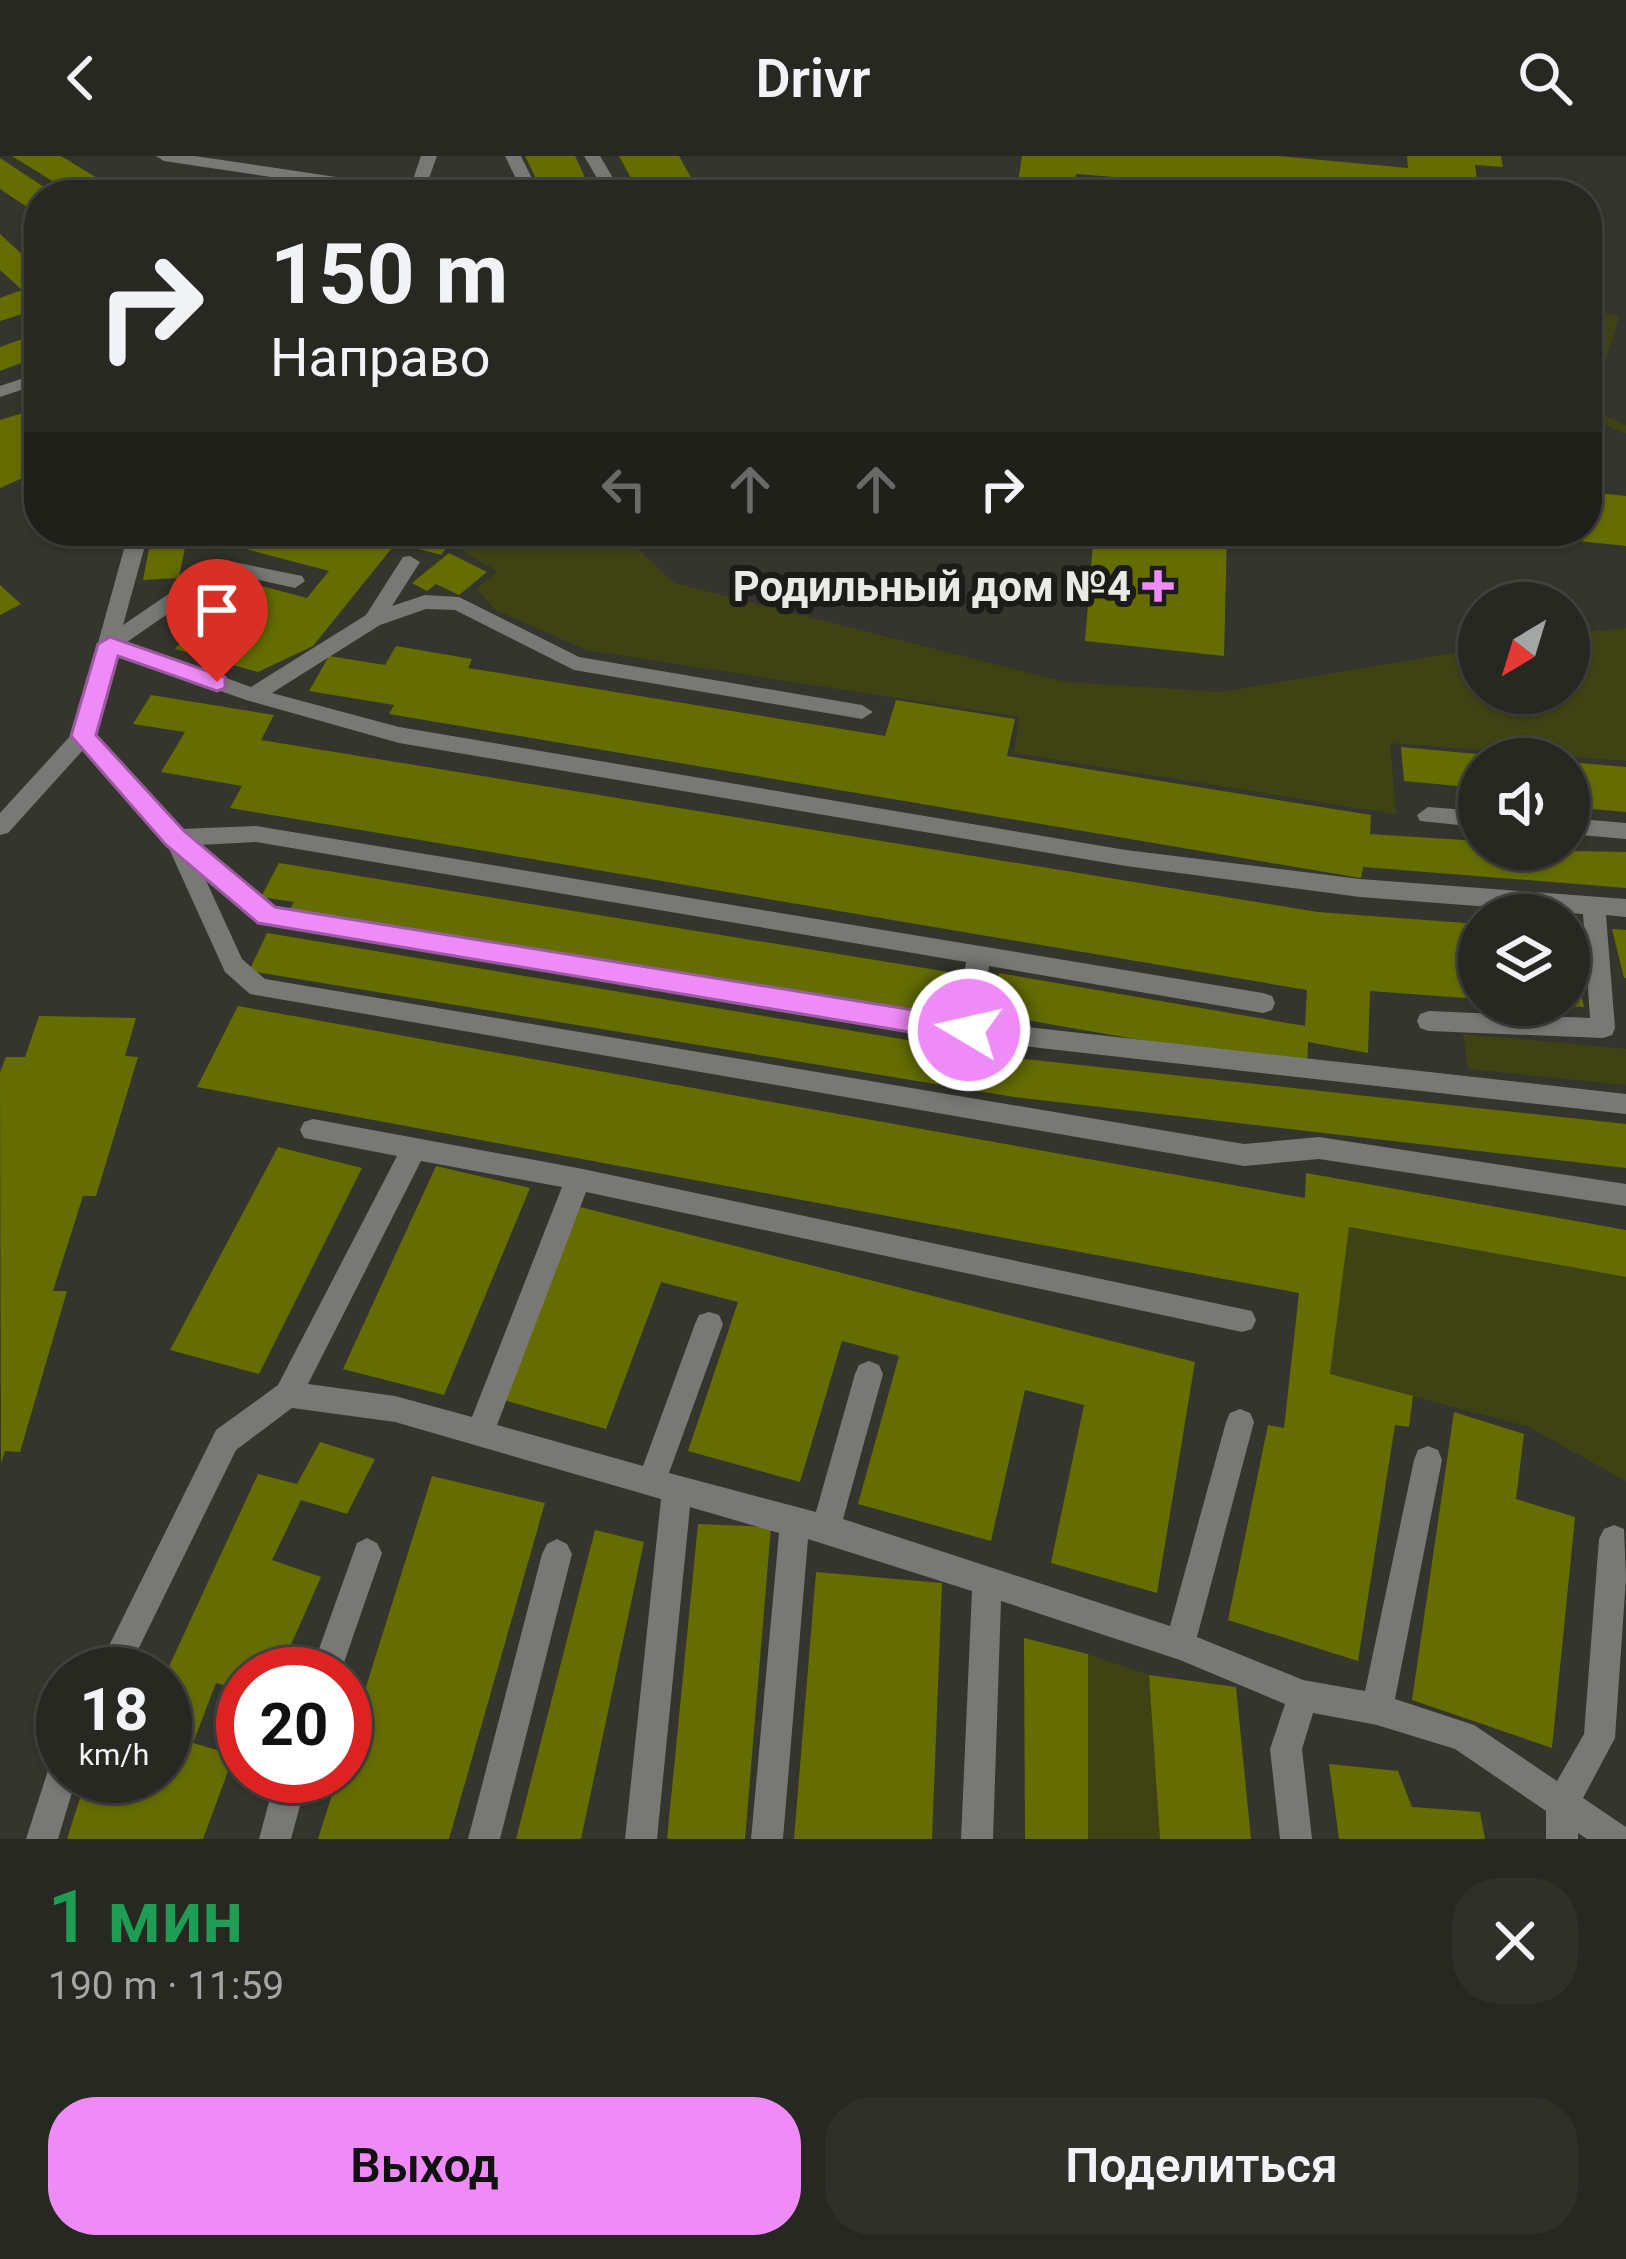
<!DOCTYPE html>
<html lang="ru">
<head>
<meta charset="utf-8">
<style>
  body { margin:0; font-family:Roboto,sans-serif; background:#2f302a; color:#f1f3f6; height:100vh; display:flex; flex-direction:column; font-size:45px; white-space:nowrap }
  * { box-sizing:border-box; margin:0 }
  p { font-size:39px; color:#a4a6a5 }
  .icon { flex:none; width:66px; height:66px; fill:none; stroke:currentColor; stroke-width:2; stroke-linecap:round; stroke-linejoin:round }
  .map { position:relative; height:1683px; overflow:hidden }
  .sheet { display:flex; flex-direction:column; background:#272821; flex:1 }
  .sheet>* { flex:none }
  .banner { position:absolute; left:24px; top:24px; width:1578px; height:366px; border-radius:48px; box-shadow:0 3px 9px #0004,0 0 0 3px #43443f; background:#272821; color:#f1f3f6; overflow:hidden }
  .needle { width:78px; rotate:218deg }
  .fabs { position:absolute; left:1458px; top:426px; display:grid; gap:24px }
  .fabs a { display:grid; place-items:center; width:132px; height:132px; border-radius:50%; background:#272821; box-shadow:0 3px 9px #0004,0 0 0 3px #43443f; font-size:60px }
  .speed { position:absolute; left:36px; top:1491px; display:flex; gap:24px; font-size:60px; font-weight:700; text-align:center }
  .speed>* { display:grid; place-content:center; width:156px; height:156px; border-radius:50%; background:#272821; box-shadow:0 3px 9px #0004,0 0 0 3px #43443f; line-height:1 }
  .speed small { font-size:30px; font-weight:400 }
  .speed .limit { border:18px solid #d22; background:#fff; color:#111 }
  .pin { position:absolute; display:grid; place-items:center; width:102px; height:102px; color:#fff; margin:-123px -51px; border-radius:50% 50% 50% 0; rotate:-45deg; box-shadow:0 0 12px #0007 }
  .pin .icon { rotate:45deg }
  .me { position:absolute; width:132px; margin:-66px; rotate:279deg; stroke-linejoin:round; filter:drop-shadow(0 0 9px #0008) }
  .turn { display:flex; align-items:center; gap:42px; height:252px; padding:0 48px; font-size:54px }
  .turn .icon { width:156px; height:156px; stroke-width:2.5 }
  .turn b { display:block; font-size:84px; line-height:102px }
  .lanes { display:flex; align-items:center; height:114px; padding:0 48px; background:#0003; justify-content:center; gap:60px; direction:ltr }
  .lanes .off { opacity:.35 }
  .round { display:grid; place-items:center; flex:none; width:126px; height:126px; border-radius:48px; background:#2f302a }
  .summary { display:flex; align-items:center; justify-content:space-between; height:204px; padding:0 48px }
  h1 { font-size:72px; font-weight:600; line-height:90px; color:#1e9e55 }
  .cta { display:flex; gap:24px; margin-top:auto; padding:24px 48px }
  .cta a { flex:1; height:138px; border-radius:48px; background:#ef8bf7; color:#111; font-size:48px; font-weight:600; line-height:138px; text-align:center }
  .cta a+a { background:#2f302a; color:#f1f3f6 }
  header { display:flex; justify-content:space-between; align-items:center; height:156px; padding:0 48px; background:#272821; font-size:54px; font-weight:600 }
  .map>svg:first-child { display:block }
</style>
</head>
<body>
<header><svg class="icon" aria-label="back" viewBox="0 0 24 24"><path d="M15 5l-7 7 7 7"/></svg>Drivr<svg class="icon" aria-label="search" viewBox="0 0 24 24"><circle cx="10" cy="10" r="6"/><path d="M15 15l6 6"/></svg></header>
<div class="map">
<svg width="1626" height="1683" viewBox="0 0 1626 1683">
  <rect width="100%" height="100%" fill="#34352c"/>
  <!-- green -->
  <path fill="#3f4314" d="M1587,151L1619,161L1591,254L1626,269V278L1587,261Z
    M464,375H619L674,427L1065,526L1222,536L1479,493V537H1569V478L1626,472V605L1390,587L1396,658L1014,597L1019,561L586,494L496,454L476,433L497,415L456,391Z
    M1463,878L1626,893V929L1468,913Z
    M1349,1071L1626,1121V1325L1529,1271L1330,1218Z
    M1088,1498L1149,1519L1160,1683H1088Z"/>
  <!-- building -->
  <path fill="#656d00" d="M12,0H61L125,39H75Z
    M525,0H575L588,28L571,31L574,39H544Z
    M619,0H679L699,36L640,39Z
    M1022,0H1278L1408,12L1407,0H1501L1503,11L1475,9L1479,39H1378L1290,32V39H1214V29L1076,18L1073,39H1016Z
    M0,2L56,39H39V59L0,33Z
    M0,78L39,114V153L0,165V142L22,134L0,114Z
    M39,177V200L0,215V191Z
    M39,252V309L31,312L36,316L0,332V264Z
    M1587,336L1626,340V390L1579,385L1578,375H1587Z
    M219,375H441L456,379L441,399L396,387L313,490L258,516L175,493L235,423L307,442L329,415L211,384Z
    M1094,375H1227L1224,500L1085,485Z
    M186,386L179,422L143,424L150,388Z
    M449,397L487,416L459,439L436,428L427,435L412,427Z
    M0,429L21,448L0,459Z
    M396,490L472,503L468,512L885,580L896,544L1015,563L1007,600L1371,659L1370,678L1479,685V693L1626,696V732L1363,711L1361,722L389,558L394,549L309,535L329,500L385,509Z
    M151,539L274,559L261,584L1318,756L1479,768V843L1370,835L1368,897L1308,886L1307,913L991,858L999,817L1305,870L1307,834L230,652L242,630L161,616L185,576L133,568Z
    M1401,591L1498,600V603H1479V632L1404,625Z
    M1569,606L1626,611V656L1569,651Z
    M279,707L955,817L945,863L290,753L294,746L261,741Z
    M1612,773L1626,774V822H1624Z
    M267,777L1015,902L1626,968V1012L1014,941L249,815Z
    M1569,792H1571L1584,851L1569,850Z
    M238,850L1305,1042L1306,1017L1626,1074V1121L1349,1071L1330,1218L1413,1240L1409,1271L1395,1269L1358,1505L1228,1464L1268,1269L1284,1272L1299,1137L197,931Z
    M39,860L136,862L125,900L138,901L96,1040H83L53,1135H67L20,1296L5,1295L1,1307L0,916L6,901H25Z
    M278,991L362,1012L259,1218L170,1194Z
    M436,1010L530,1032L444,1239L343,1213Z
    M580,1051L1195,1206L1157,1437L1051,1407L1084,1249L1025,1234L991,1385L858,1348L899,1200L842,1185L800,1326L688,1295L738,1146L661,1126L606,1273L500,1243Z
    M1454,1256L1524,1278L1516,1343L1575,1361L1552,1592L1412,1544Z
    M320,1286L375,1303L347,1358L301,1344L272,1404L321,1421L278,1518H243V1535L216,1527L193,1587L234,1599L203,1683H67L87,1620H165V1519L258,1318L297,1328Z
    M432,1320L545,1347L449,1683H318L338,1620H345V1598Z
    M698,1368L771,1371L745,1683H667Z
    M595,1374L644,1386L581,1683H516Z
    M816,1416L942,1427L932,1683H794Z
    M1024,1482L1088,1498V1683H1025Z
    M1149,1519L1236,1531L1251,1683H1160Z
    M1329,1608L1398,1615L1412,1651L1480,1656L1485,1683H1339Z"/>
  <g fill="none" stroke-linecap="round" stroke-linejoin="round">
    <!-- lane -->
    <path fill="#787975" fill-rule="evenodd" d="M156,0H195L410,32L421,0H437L423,39H391L164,5Z
      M505,0H521L540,39H524Z
      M584,0H600L623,39H607Z
      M129,375H149L123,469L217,405L224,404L302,420L305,425L295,432L227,417L127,486L251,531L366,459L403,401L410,400L420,406L392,450L425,439L459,441L579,501L862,549L873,556L862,563L574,514L455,454L426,453L380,469L272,537L399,571L1126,694L1360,723L1626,743V761L1606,759L1615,872L1612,879L1603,882L1429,875L1420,872L1417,865L1420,858L1429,855L1590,862L1583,758L1360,741L1126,710L399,587L246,544L116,498L94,579L180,673L256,670L1263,837L1272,840L1275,847L1272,854L1263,857L989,810L982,866L1626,938V958L969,884L267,769L259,766L203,718L242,803L265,823L1244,988L1319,981L1626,1028V1050L1319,1003L1244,1010L250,838L225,816L166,686L83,594L8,677L0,679V657L73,577ZM256,686L966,806L958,862L273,752L199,689Z
      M1428,651L1479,655V671L1420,665L1417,659Z
      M1569,662L1626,667V683L1569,678Z
      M313,963L578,1012L1252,1155L1256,1164L1252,1173L1242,1176L586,1036L497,1269L643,1310L695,1168L699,1159L709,1156L719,1159L723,1168L669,1317L816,1356L855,1218L859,1209L869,1205L879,1209L883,1218L843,1363L1170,1470L1226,1266L1230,1257L1240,1253L1250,1257L1254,1266L1197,1481L1303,1524L1365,1535L1414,1304L1418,1294L1428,1290L1438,1294L1442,1304L1395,1543L1474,1569L1557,1625L1584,1578L1599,1383L1604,1373L1614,1369L1624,1373L1626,1422L1615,1582L1583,1642L1626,1671V1683H1587L1578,1677V1683H1546V1655L1455,1593L1377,1569L1313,1557L1302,1593L1312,1683H1280L1270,1593L1285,1548L1180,1504L1001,1445L993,1683H961L972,1435L808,1383L783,1683H751L779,1377L690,1351L657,1683H625L661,1343L395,1266L292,1252L236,1294L126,1518H95L216,1274L278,1229L397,1000L304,982L300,974L304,966ZM421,1005L562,1031L472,1261L395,1240L308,1228Z
      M367,1382L377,1387L382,1397L340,1518H310L357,1387Z
      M557,1383L567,1388L572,1398L500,1683H468L542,1398L547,1388Z
      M239,1549L243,1551V1583L228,1576L223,1565L228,1554Z
      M63,1597V1620H77L58,1683H26L52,1602Z
      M276,1620H308L291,1683H259Z"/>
    <!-- street -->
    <path fill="#787975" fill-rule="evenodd" d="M39,217V228L0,241V230Z"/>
  </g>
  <!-- route -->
  <path fill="#ef8bf7" stroke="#9b5aa1" stroke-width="3" d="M110,481L225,521V532L217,535L118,500L96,579L184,675L275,751L969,863L979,867L983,874L979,882L969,886L258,767L166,689L71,580L98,488Z"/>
  <!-- markers -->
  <path fill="#ef8bf7" stroke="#1b1c18" stroke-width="4.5" d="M1152 412h12v12h12v12h-12v12h-12v-12h-12v-12h12z"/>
  <g text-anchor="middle" stroke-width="12" stroke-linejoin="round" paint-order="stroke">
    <!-- poi labels -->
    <g font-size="42" font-weight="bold" fill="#e9eae4" stroke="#1b1c18" text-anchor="end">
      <text x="1131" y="445">Родильный дом №4</text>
    </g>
  </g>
</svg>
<div class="fabs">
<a><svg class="needle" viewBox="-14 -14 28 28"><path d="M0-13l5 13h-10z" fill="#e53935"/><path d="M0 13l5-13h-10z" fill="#a4a6a5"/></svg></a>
<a><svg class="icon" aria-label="sound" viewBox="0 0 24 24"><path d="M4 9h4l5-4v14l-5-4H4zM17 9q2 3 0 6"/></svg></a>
<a><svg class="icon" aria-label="layers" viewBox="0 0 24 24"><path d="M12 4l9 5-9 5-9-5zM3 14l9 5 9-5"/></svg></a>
</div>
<div class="speed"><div>18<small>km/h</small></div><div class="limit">20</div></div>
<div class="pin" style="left:217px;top:526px;background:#d93025"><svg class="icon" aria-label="arrive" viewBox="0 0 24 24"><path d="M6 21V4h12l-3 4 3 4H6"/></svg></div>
<svg class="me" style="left:969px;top:874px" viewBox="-20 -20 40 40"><circle r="17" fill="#ef8bf7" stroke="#fff" stroke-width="3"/><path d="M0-11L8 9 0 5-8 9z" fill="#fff"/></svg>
<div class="banner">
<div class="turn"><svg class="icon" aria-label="right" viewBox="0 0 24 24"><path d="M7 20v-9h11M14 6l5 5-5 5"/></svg><div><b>150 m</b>Направо</div></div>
<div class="lanes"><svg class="icon off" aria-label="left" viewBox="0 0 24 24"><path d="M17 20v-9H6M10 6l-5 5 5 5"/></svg><svg class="icon off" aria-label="ahead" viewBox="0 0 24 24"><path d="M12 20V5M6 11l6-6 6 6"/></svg><svg class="icon off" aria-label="ahead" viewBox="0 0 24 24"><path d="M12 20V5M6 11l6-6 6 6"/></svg><svg class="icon" aria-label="right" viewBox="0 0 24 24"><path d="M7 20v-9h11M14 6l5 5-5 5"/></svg></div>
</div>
</div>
<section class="sheet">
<div class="summary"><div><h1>1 мин</h1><p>190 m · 11:59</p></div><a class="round"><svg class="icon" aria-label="close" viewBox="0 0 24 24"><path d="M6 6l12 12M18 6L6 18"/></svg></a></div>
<div class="cta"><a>Выход</a><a>Поделиться</a></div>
</section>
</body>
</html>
